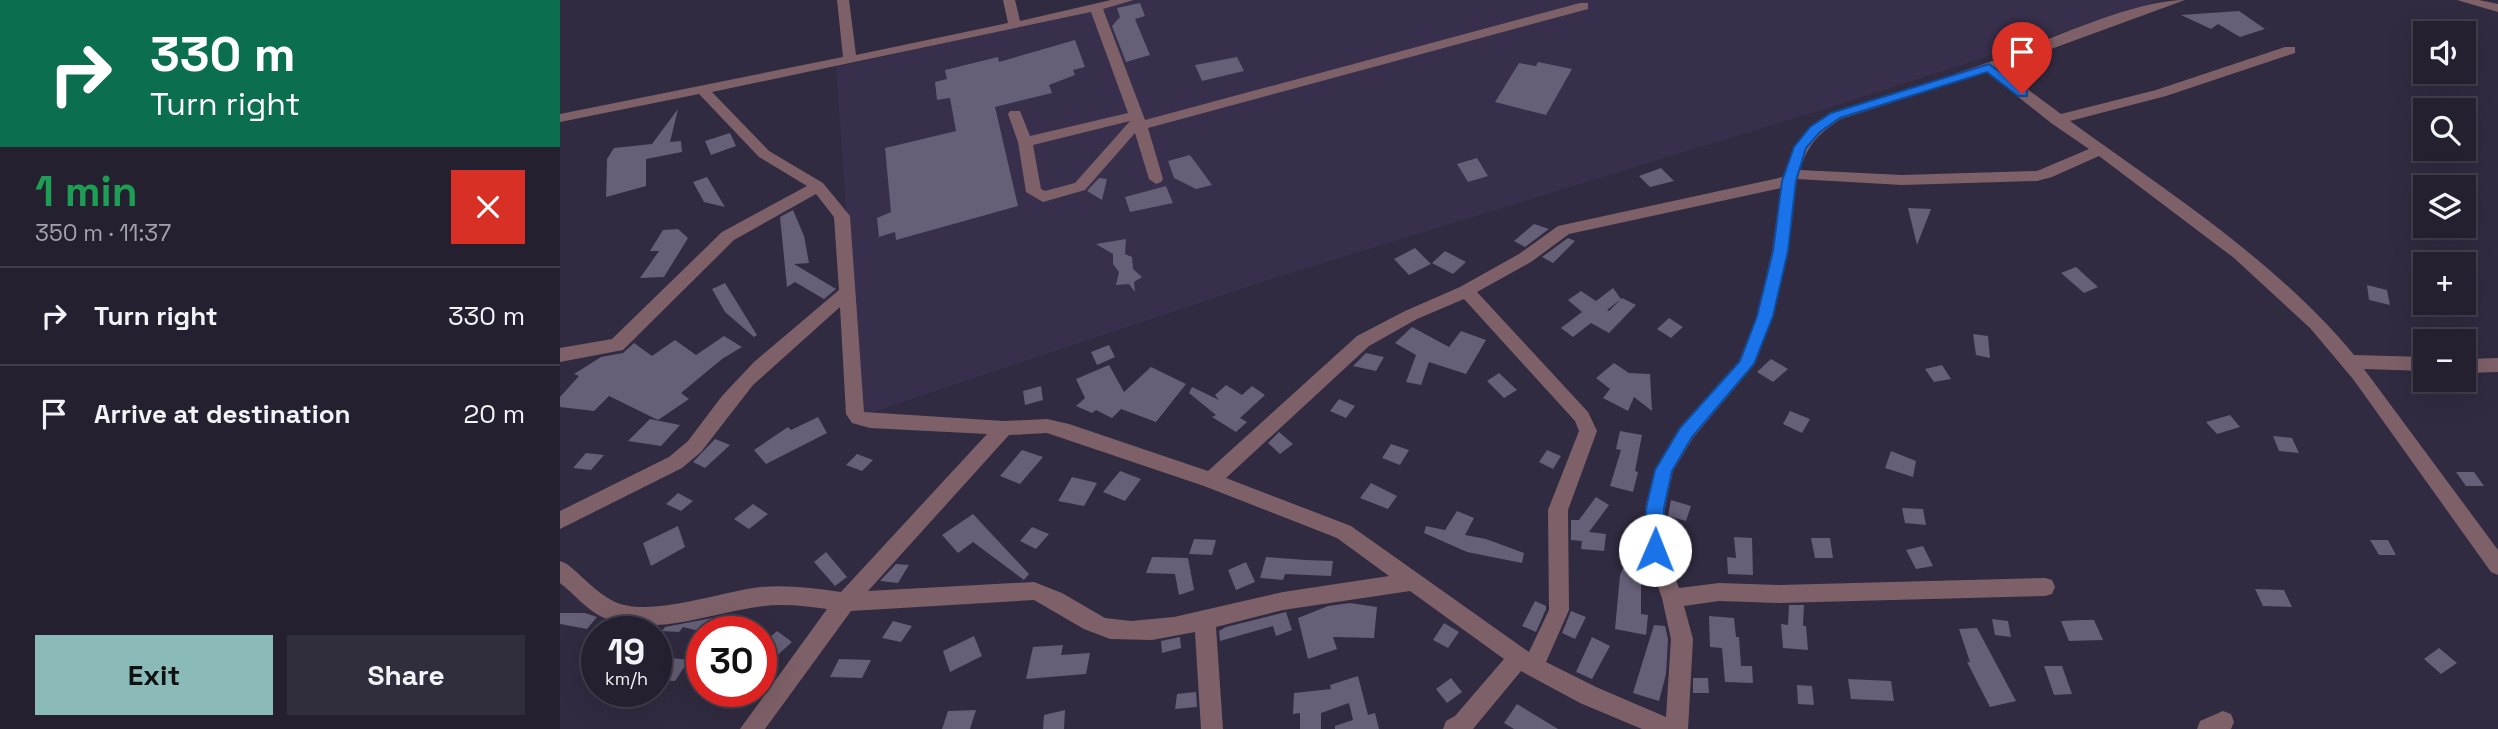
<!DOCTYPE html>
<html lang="en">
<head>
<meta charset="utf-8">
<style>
  body { margin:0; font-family:"Space Grotesk",sans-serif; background:#302d3c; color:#f1f3f6; height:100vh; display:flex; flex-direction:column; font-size:26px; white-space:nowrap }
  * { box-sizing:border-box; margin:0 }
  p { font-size:23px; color:#a3a3ab }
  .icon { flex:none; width:38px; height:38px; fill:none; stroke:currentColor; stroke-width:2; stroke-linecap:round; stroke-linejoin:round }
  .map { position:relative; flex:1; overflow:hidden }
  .panel { display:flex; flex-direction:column; background:#242030; width:560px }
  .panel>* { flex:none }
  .top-card { background:#0b6e4f; color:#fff; overflow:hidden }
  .tools { position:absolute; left:1853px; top:21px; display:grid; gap:14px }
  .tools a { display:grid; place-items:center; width:63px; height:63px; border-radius:0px; background:#242030; box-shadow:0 7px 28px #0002,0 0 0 2px #413e4c; font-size:35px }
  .speed { position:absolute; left:21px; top:616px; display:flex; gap:14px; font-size:35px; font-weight:700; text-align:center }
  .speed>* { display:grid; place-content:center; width:91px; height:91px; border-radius:50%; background:#242030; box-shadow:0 7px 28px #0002,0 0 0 2px #413e4c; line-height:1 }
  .speed small { font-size:18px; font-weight:400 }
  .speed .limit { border:10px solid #d22; background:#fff; color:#111 }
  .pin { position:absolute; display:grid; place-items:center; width:60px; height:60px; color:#fff; margin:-72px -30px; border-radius:50% 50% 50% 0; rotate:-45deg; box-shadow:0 0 7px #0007 }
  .pin .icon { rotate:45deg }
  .me { position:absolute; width:77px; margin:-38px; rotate:1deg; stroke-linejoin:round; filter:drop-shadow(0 0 5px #0008) }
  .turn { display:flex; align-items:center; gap:24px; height:147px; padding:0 35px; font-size:32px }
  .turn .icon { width:91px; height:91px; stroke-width:2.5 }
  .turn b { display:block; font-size:49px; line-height:60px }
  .round { display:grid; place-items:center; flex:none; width:74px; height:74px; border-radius:0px; background:#302d3c }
  .overview { display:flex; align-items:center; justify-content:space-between; height:119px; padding:0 35px }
  h1 { font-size:42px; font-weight:600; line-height:52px; color:#1e9e55 }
  .action { display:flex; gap:14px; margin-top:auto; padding:14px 35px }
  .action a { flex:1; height:80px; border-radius:0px; background:#8bbbb9; color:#111; font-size:28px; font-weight:600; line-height:80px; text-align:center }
  .action a+a { background:#302d3c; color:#f1f3f6 }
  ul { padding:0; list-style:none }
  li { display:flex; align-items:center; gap:21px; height:98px; padding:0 35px; border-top:2px solid #413e4c }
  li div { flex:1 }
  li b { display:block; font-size:26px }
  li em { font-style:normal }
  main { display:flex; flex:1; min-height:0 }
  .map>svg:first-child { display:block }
</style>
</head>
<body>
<main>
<section class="panel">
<div class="top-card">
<div class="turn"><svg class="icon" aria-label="right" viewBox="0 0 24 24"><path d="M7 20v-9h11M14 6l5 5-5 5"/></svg><div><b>330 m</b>Turn right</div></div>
</div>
<div class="overview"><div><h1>1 min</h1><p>350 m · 11:37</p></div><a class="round" style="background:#d93025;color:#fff"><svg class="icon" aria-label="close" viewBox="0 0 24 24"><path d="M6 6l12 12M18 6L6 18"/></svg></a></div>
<ul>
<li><svg class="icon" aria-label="right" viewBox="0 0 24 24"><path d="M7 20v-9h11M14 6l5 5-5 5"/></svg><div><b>Turn right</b></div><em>330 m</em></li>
<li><svg class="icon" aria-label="arrive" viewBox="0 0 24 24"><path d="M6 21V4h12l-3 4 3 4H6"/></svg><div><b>Arrive at destination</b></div><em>20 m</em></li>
</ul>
<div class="action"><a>Exit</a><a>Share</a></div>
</section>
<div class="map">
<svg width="1938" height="729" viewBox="0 0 1938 729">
  <rect width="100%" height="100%" fill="#302b40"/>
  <!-- built -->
  <path fill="#372f4b" d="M580,0H1601L1281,104L708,280L301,416L276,67Z"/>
  <!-- building -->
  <path fill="#655f77" d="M580,3L585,16L575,19L590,55L566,62L552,26L560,17L557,8Z
    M1679,11L1705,29L1680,37L1658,24L1651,29L1621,15Z
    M515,40L525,67L513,70L515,75L489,85L492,93L435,107L458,206L336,240L335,232L319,237L317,218L331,212L325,148L396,131L390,98L377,100L375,82L387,79L385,70L438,57L439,62Z
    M677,57L684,71L642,81L635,65Z
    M978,62L1012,69L986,115L935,102L959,63L976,66Z
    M118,109L110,142L121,141L122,152L86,159V186L46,197L47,159L54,148L92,144Z
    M170,133L176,146L151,155L145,141Z
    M630,155L652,185L636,189L614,178L608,161Z
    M917,158L928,176L908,182L897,164Z
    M1101,168L1114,181L1090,187L1079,176Z
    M147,177L165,207L144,202L133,182Z
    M539,178L547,179L542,200L527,191Z
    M606,186L613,203L570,212L565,197Z
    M1348,208L1371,209L1357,245Z
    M233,210L244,236L249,263L234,264L276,289L264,299L235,282L227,287L220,217Z
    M974,224L989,229L965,247L954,241Z
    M118,229L128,238L104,277L80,278L99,251H90L103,230Z
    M1008,238L1015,241L993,263L982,257Z
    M566,239L565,254L572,257L573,269L582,277L574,282L575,292L569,284L556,285L559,272L553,264V254L536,244Z
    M855,248L871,264L849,275L834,259Z
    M885,251L906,262L893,274L872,263Z
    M1516,267L1538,287L1524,293L1501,273Z
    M165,283L197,335L194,337L165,312L152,289Z
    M1807,285L1827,290L1830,305L1809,300Z
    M1053,288L1061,299L1047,310L1049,311L1062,298L1076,305L1049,333L1031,323L1013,337L1001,328L1022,312L1008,300L1021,291L1036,301Z
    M1109,318L1123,327L1111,338L1097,329Z
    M852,327L889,347L901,331L926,340L906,374L869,362L861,385L846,382L856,355L835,343Z
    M1413,334L1428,336L1430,358L1416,355Z
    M164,336L182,347L162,359L121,393L129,399L98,420L49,396L34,411L0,407V397L19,376L14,374L41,357L63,353L74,343L92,356L115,340L136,355Z
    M549,345L555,357L537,365L531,352Z
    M806,353L824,357L816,371L793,366Z
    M1211,359L1228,369L1213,382L1197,372Z
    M1054,363L1069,373L1090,374L1092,411L1074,397L1068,411L1043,398L1050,389L1036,378Z
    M549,365L564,392L591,367L626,384L596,422L561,409L552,418L536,410L532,413L516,406L525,398L516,379Z
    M1382,365L1391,379L1374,382L1365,369Z
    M939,373L957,390L944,398L927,381Z
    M666,385L682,395L692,386L705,395L680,418L687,422L676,432L652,417L656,415L629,393L632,387L659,400L655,395Z
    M481,386L483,400L465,405L463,391Z
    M779,399L795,406L786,418L770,411Z
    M1230,411L1250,419L1242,433L1223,424Z
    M1670,415L1680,427L1657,434L1646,422Z
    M258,417L267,433L206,464L194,450L228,427L231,430Z
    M90,419L120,425L101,446L68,441Z
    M1060,431L1082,435L1075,471L1078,472L1073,492L1050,486L1061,450L1056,449Z
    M719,432L733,444L720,454L708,443Z
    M1713,436L1732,438L1739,453L1719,451Z
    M155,439L170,445L145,468L133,462Z
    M831,444L849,450L840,465L822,458Z
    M462,450L483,457L460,484L440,476Z
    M987,450L1001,456L993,469L979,462Z
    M1331,451L1356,461L1353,477L1325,468Z
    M26,453L44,455L31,470L13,468Z
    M297,454L313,460L302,471L286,465Z
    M560,471L581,479L565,501L543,492Z
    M1896,472H1914L1924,486H1906Z
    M512,477L537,483L524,506L498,501Z
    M811,483L837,496L828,509L800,498Z
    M118,493L133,501L121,511L106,504Z
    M1036,497L1049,505L1029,532L1046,534L1044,551L1021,549L1022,541L1011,540V520H1019Z
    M1111,500L1131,506L1126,521L1108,516Z
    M193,504L208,514L189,529L174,519Z
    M1342,508L1363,509L1366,525L1345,523Z
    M897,511L914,518L905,535L926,539L964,553L962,563L907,552L864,533L866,526L885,530Z
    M413,514L469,574L464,580L413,542L398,553L382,535Z
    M118,526L125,547L91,566L83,543Z
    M472,527L489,534L476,549L460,541Z
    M1174,537L1192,538L1193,575L1168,574L1167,557L1176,558Z
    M1251,538H1270L1273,558H1255Z
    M634,539L656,540L652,555L629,554Z
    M1810,540H1828L1836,555H1819Z
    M1363,546L1373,566L1356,569L1346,550Z
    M266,552L287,577L275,586L254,562Z
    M1069,556H1081V614L1088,615L1086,635L1055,629L1060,575Z
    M592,557L628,558L634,590L619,595L615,574L586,573Z
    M706,557L746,560L773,561L771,576L725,574L723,580L700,578Z
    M686,562L695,582L676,590L668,570Z
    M336,564L349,565L338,583L320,581Z
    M1695,589L1724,590L1732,607L1703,606Z
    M975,601L986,606V609L976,632L962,626Z
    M790,603L817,607L814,638L773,637L777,649L748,659L738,618L768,606Z
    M1229,605H1244L1243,626H1246L1248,650L1223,648L1221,624L1228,625Z
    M1011,611L1026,617L1015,639L1002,633Z
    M726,612L732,630L716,636L713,626L660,641L659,631L666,627Z
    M0,613H25L37,617L27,629L0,624Z
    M163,616L195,624L194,632L158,629L143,632L123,627L119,632L102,631L105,627Z
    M1149,616L1174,618L1176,637H1179L1181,666H1192L1193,683L1165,682L1162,648L1150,647Z
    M1432,619L1448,621L1451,637L1435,635Z
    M1522,620H1534L1543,640L1509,641L1501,621Z
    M333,621L352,626L341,642L322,638Z
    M884,623L899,632L888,648L873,640Z
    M1094,625L1105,626L1108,639L1106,674L1099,701L1073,693Z
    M1417,628L1456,701L1430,707L1407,662H1410L1399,629Z
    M217,631L232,642L201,670V645Z
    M414,636L422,656L390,672L383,651Z
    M620,637L621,648L602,653L601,641Z
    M1032,637L1050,646L1032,679L1016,672Z
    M503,645L501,655L530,653L526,674L466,679L473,647Z
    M1879,648L1897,663L1881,674L1864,659Z
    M112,658L129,660L115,681L98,680Z
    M279,659L311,660L302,678L270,677Z
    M1484,666H1502L1512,694L1494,695Z
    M798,676L808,715L815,713L819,729H775V726L793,720L789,703L761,713V729H740V713L733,714L734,693L771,689L770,685Z
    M891,678L902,692L887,703L876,689Z
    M1133,678H1148L1149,693H1133Z
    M1288,679L1331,681L1334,701L1291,699Z
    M1237,685L1252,686L1254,705L1238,704Z
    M636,692L637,707L615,709L617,694Z
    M957,704L998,729H954L944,723Z
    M416,710L410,729H382L388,711Z
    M505,710L504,729H483L484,715Z"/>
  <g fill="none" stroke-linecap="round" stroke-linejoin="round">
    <!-- minor -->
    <path fill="#7e6168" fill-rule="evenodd" d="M277,0H289L296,55L448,23L443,0H455L460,21L551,0H574L543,9L585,120L1020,3H1028V9L588,128L603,179L601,182L596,184L589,179L575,133L525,190L483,202L466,192L458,142L448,114L450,111H460L470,136L568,113L531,12L152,92L209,151L263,183L290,216L304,412L444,421L487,419L509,424L648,471L797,336L845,311L900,287L959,254L998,226L1223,177C1234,144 1241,132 1271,113C1327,95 1383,79 1438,59C1489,40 1574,0 1625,0L1439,68L1501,114L1596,90L1725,47H1735V53L1606,96L1510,121C1608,192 1715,260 1794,355L1866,357V371L1804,369L1938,550V575L1931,572L1793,379L1750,328L1674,258L1539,156L1492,177L1477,181L1342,185L1237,179L1228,251L1213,316L1195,364L1133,438L1113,471L1105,508V550L1119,588L1159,583L1219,585L1485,578L1492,580L1495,587L1492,594L1485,596L1219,603L1159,601L1124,606L1133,639L1128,729H1082L1020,703L961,671L913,729H883L886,721L895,716L944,659L850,591L723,610L656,627L663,729H641L635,632L592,640L550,639L524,629L474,600L291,611L205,729H180L267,609C244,606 221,603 197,607C147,614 91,638 42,617C27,610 13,593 0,583V561L7,564C21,575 37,593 53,601C88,619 161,591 201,587C228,585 254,588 281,592L427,434L310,428L292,423L286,414L280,307L193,385L141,452L122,468L0,529V511L109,457L128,441L162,396L194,362L279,290L274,217L256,194L174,240L63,350L0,362V348L52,339L162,232L247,186L199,157L139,94L0,122V114L283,57ZM1427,72L1491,123L1529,149L1477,171L1342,175L1240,170C1248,144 1259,133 1281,119ZM570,121L515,183L485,191L481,189L473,145ZM1221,188L1212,251L1197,316L1179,361L1119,428L1095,469L1085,508V550L1102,598L1111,639L1106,717L1036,687L986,662L1009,610L1008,510L1037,431L1028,412L917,292L971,262L1009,234ZM904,299L1015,421L1019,431L988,510L989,610L969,652L791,526L666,478L809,346L857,319ZM487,433L644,486L777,538L829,576L723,592L614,617L571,621L545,618L502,593L474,582L308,591L449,435Z
      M1897,0H1919L1938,4V12Z
      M1938,358V372L1904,373V359Z
      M1663,711L1671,714L1674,722L1671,729H1637L1640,721Z"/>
  </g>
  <!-- route -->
  <path fill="#1a73e8" stroke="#114b97" stroke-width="2" d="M1429,64L1467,91V96H1458L1427,72L1280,118L1260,132L1246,148L1236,181L1228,251L1213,316L1194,364L1132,437L1112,471L1104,508V550L1101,556L1095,558L1088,556L1085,550L1086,508L1095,470L1120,428L1180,361L1197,316L1213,251L1222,181L1234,147L1250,127L1271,113Z"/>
</svg>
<div class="tools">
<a><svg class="icon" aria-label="sound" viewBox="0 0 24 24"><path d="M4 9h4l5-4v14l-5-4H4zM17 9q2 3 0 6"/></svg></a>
<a><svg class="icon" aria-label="search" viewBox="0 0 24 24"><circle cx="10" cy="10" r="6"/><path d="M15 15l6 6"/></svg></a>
<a><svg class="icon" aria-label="layers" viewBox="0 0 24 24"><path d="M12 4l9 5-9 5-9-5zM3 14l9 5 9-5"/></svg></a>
<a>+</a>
<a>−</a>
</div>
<div class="speed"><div>19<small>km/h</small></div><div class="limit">30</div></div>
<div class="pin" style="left:1462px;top:94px;background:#d93025"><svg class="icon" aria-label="arrive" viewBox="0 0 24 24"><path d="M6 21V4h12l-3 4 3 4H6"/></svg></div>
<svg class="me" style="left:1095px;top:550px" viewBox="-20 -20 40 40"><circle r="19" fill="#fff"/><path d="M0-13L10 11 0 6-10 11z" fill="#1a73e8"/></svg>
</div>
</main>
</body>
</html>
